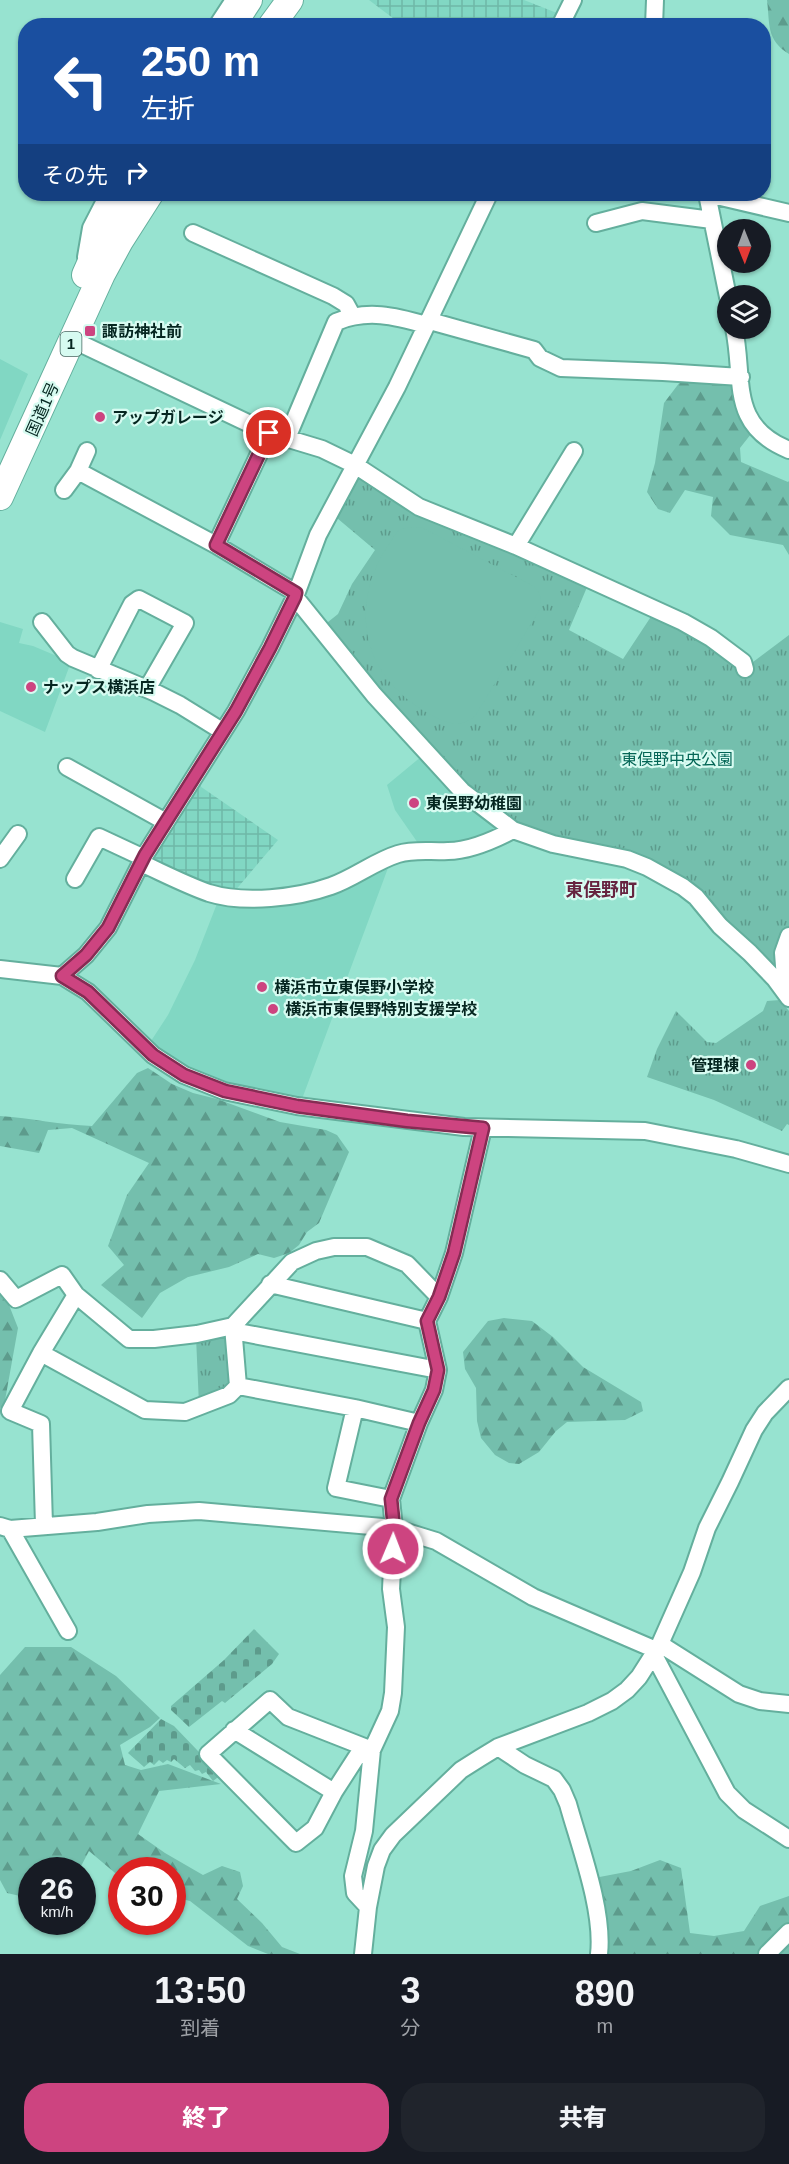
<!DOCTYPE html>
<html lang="ja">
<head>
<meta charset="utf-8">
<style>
  body { margin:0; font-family:Arial,"Noto Sans JP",sans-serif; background:#20242c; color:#f1f3f6; height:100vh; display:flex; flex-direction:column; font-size:22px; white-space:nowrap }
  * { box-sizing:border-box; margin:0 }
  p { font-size:20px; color:#9ea1a6 }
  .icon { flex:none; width:33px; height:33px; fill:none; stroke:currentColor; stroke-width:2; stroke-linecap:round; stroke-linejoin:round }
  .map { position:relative; height:1954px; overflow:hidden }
  .details { display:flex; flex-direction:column; background:#171b24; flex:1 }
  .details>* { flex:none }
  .top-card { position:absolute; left:18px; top:18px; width:753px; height:183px; border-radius:24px; box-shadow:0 2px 4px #0004; background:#1a4fa0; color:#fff; overflow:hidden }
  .needle { width:39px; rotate:179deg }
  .controls { position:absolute; left:717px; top:219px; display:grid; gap:12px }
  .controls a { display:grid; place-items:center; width:54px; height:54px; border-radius:50%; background:#171b24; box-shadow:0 2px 4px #0004; font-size:30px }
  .speed { position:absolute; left:18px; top:1857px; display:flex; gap:12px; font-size:30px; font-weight:700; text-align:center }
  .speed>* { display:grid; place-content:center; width:78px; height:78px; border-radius:50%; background:#171b24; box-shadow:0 2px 4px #0004; line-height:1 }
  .speed small { font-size:15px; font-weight:400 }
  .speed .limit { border:9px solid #d22; background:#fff; color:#111 }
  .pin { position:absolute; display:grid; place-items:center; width:51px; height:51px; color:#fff; margin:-26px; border:3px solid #fff; border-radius:50%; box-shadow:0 2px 6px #0007 }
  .me { position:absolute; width:66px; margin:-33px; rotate:1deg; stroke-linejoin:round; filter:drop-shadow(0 0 4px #0008) }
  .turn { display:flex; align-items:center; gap:21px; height:126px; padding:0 24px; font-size:27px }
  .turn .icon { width:78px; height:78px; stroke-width:2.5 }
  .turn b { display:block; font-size:42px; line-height:51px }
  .then { display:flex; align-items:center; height:57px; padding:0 24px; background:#0003; gap:12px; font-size:22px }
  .eta { display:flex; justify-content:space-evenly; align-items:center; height:102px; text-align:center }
  .eta b { font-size:36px; font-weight:800; line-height:42px }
  .button { display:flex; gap:12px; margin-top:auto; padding:12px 24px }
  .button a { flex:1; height:69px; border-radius:24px; background:#cd4480; color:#fff; font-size:24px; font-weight:800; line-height:69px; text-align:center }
  .button a+a { background:#20242c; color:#f1f3f6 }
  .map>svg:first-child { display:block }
</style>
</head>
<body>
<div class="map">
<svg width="789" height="1954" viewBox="0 0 789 1954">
  <defs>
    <pattern id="industrial-grid" width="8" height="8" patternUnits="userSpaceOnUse" patternTransform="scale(1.5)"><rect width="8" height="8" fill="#81d7c3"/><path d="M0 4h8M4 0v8" fill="none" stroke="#6eb8a7"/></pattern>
    <pattern id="forest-firs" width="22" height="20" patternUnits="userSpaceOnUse" patternTransform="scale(1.5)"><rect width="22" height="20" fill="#74bfad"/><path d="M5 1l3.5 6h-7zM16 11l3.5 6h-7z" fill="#5d9b8c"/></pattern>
    <pattern id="cemetery-stones" width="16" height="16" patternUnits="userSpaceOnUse" patternTransform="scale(1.5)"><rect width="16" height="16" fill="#74bfad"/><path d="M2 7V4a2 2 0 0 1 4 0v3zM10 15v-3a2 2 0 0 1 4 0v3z" fill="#5d9b8c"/></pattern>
    <pattern id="park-tufts" width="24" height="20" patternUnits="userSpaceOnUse" patternTransform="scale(1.5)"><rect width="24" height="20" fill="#74bfad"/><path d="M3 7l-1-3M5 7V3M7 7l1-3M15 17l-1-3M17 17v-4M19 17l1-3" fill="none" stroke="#5d9b8c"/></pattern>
  </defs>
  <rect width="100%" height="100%" fill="#97e3d0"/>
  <!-- built -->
  <path fill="#81d7c3" d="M0,359L28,374L0,440Z
    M0,622L23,629L19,643L33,646L71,662L45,732L0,711Z
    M422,756L503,828L477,842L420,846L395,810L387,785Z
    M388,868L302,1099L223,1082L186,1068L159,1050L151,1041L168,1015L195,960L218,901L354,883Z"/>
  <!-- industrial -->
  <path fill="url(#industrial-grid)" d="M369,0H524L562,15L556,25H402Z
    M194,782L278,840L234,892L216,888L154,862L151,855Z"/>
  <!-- forest -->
  <path fill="url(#forest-firs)" d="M767,0H789V54C766,40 770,24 767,0Z
    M683,378L734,385L751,434L740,448L741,462L788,482L789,481V555L783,545L730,535L711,516L713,497L685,490L670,513L658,509L647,492L655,463L664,403Z
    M148,1068L172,1084L193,1093L217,1099L280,1122L326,1130L337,1135L349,1152L319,1223L307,1232L299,1245L289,1253L274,1258L258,1254L229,1267L188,1277L160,1293L142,1318L101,1285L124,1265L108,1246L127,1195L149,1163L72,1128L48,1130L39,1153L0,1146V1116C31,1118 61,1125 92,1126L137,1073Z
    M0,1293L9,1305L18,1328L4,1406L0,1408Z
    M504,1318L532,1321L553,1337L583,1367L641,1402L643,1411L625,1420L567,1422L556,1431L539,1452L519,1464L509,1463L495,1455L481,1438L477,1421L476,1388L465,1369L463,1352L488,1321Z
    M25,1647H71L116,1676L160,1718L150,1727L120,1745L125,1765L141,1770L168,1764L221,1784L159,1791L138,1834L165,1853L203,1875L222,1866L240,1872L243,1886L237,1899L262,1923L282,1947L300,1954H268L248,1946L190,1901L173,1897L172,1870H122L121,1878L89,1851L79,1870H32V1922H34H30L20,1896L7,1893L0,1880V1675Z
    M660,1860L681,1868L690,1933L714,1936L744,1931L760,1906L789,1896V1954H599L589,1879L631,1871Z"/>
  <!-- cemetery -->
  <path fill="url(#cemetery-stones)" d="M254,1629L279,1654L272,1664L225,1703L222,1701L189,1727L171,1710V1706L224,1660Z
    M161,1719L174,1726L221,1775L213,1781L206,1772L202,1774L199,1770L195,1771L190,1765L185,1768L174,1759L171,1762L167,1760L163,1763L159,1760L154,1765L150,1762L144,1767L128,1753Z"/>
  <!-- park -->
  <path fill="url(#park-tufts)" d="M350,472L380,483L590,580L569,630L623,659L656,609L745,668L789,635V936L786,993L666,877L554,844L462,791L323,626L338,614L352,584L375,550L331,513Z
    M780,1000L789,1011V1125L787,1124L782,1131L714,1100L647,1077L657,1049L676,1011L707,1042L716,1043L763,1011L767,1001Z
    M227,1335L230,1389L199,1405L196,1337Z"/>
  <!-- pitch -->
  <path fill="#74bfad" d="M421,527L533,586C541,593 542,599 540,609L475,716C461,728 448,724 433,716C410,704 390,687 377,663C358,626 364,580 388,546C392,540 395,532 402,529C407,527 415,528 421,527Z"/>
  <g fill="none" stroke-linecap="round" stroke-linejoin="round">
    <defs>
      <path id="minor" d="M217,26L234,0
        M560,26L573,0
        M654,26L655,0
        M707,194L728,297
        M708,194L789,213
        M596,223L642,211L712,220
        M193,233L333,296L346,304L352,315
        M86,257L91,228L107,197
        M430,321L534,350L540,358L561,368L663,372L741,377
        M734,328C745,381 728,425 789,450
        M73,340L269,433L322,449L355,465L419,507L516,546L683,622L711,638L743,662L745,669
        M287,438L336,322C367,309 395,316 426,325
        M78,471L216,545L296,593
        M64,490L78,471L87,451
        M216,545L269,433
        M516,546L574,451
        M295,597L374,695L462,791L513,830L553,844L627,859L647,867L683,887L696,897L720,926L750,953L775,979L789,998
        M42,622L67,654L73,658L154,692L180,705L222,731
        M98,670L132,604L139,599L185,623L147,689
        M67,767L166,822
        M0,859L18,834
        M141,863C163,873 186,885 209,893C244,904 297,898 331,886C354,878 375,861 398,854C414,849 431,852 448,851C470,851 494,840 513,830
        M75,879L99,837L144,858
        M0,969L62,976L88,992L153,1055L184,1075L224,1091L297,1106L464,1127L645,1131L736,1149L789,1164
        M62,976L86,955L108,928L145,855L236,711L270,648L295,597L318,535L397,387L489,194
        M786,992L783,953L789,936
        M0,1280L16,1299L62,1275L76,1295
        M270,1284L427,1321
        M233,1326L238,1386
        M233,1331L438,1370
        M41,1353L10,1411L41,1424L44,1525
        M238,1386L229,1395L185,1412L145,1410L41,1353L76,1295L129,1339H154L197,1334L233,1326L292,1262L316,1251L334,1247H367L407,1264L439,1297
        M238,1386L355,1408L419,1423
        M355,1408L336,1488L391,1499
        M0,1526L10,1529L97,1522L148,1514L199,1511L394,1528L436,1541L533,1597L656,1650
        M10,1529L68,1631
        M660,1644L739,1694L760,1701L789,1704
        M654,1655L727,1793L744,1810L789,1839
        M234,1730L334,1792
        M363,1747L334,1792L315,1828L296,1843L208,1754L270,1700L288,1717L372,1750
        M498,1747L525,1765L554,1779L562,1790L568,1804C580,1847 604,1911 599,1954
        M368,1907L355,1893L353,1876L364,1831L372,1750L390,1711L393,1693L396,1627L391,1589L394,1528L391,1499L419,1423L434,1390L438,1370L427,1321L439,1297L454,1253L483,1128
        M363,1954L368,1907L376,1866L382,1850L393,1835L461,1770L480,1758L498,1747L588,1713L612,1701L627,1690L639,1677L660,1644L692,1572L707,1528L730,1482L754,1430L765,1413L789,1388
        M767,1954L789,1932"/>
      <path id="highway" d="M232,26L249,0
        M271,26L290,0
        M85,275L121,194
        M0,497L102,274L120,241L150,194"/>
    </defs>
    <!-- minor casing -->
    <use href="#minor" stroke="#64af9d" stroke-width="20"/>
    <!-- highway casing -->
    <use href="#highway" stroke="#64af9d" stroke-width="28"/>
    <!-- minor -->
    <use href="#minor" stroke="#fff" stroke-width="16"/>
    <!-- highway -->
    <use href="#highway" stroke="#fff" stroke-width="26"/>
  </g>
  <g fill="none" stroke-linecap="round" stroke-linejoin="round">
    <defs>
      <path id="route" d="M269,433L216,545L296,593L295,597L270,648L236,711L145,855L108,928L86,955L62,976L88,992L153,1055L184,1075L225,1091L297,1106L407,1121L483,1128L454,1253L439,1297L427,1321L438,1370L434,1390L419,1423L391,1499L394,1528L393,1549"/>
    </defs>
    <!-- route casing -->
    <use href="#route" stroke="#852c53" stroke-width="15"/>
    <!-- route -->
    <use href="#route" stroke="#cd4480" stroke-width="10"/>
  </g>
  <!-- markers -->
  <g fill="#cd4480" stroke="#d7fbf1" stroke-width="2">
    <rect x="84" y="325" width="12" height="12" rx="3"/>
    <circle cx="100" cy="417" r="6"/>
    <circle cx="31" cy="687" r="6"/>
    <circle cx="414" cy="803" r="6"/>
    <circle cx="262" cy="987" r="6"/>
    <circle cx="273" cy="1009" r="6"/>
    <circle cx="751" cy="1065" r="6"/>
  </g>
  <g text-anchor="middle" stroke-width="4.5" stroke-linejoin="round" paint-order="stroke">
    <!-- shield labels -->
    <rect fill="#d7fbf1" stroke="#44665f" stroke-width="1.5" x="60.5" y="332" width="21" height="24" rx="4.5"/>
    <g font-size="15" font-weight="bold" fill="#052620">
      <text x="71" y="349">1</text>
    </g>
    <!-- poi labels -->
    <g font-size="16" font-weight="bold" fill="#052620" stroke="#d7fbf1" text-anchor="start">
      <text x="102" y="337">諏訪神社前</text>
      <text x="112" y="423">アップガレージ</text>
      <text x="43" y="693">ナップス横浜店</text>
      <text x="426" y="809">東俣野幼稚園</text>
      <text x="274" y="993">横浜市立東俣野小学校</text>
      <text x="285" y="1015">横浜市東俣野特別支援学校</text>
      <text x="739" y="1071" text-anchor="end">管理棟</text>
    </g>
    <!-- street labels -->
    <g font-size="16" fill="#052620" stroke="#d7fbf1">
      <text transform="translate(42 409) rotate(-66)" y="6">国道1号</text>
    </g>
    <!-- park labels -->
    <g font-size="16" fill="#036555" stroke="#d7fbf1">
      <text x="677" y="765">東俣野中央公園</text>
    </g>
    <!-- neighbourhood labels -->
    <g font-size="18" font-weight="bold" fill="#662440" stroke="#d7fbf1">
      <text x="601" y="896">東俣野町</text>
    </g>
  </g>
</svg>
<div class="controls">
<a><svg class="needle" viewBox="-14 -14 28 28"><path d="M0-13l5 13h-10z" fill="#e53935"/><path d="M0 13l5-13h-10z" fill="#9ea1a6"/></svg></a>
<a><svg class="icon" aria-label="layers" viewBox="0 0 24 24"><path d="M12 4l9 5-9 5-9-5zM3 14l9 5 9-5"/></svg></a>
</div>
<div class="speed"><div>26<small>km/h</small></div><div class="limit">30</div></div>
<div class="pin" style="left:269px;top:433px;background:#d93025"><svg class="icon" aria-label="arrive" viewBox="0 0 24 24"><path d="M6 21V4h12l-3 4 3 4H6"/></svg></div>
<svg class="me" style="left:393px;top:1549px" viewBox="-20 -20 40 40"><circle r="17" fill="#cd4480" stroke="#fff" stroke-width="3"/><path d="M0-11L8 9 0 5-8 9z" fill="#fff"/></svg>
<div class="top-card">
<div class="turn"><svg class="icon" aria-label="left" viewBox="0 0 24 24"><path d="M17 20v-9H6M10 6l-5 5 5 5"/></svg><div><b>250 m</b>左折</div></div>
<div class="then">その先<svg class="icon" aria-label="right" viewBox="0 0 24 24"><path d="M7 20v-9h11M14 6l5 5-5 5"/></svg></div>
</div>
</div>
<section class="details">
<div class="eta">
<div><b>13:50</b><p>到着</p></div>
<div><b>3</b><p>分</p></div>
<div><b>890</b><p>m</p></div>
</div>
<div class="button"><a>終了</a><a>共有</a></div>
</section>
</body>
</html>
